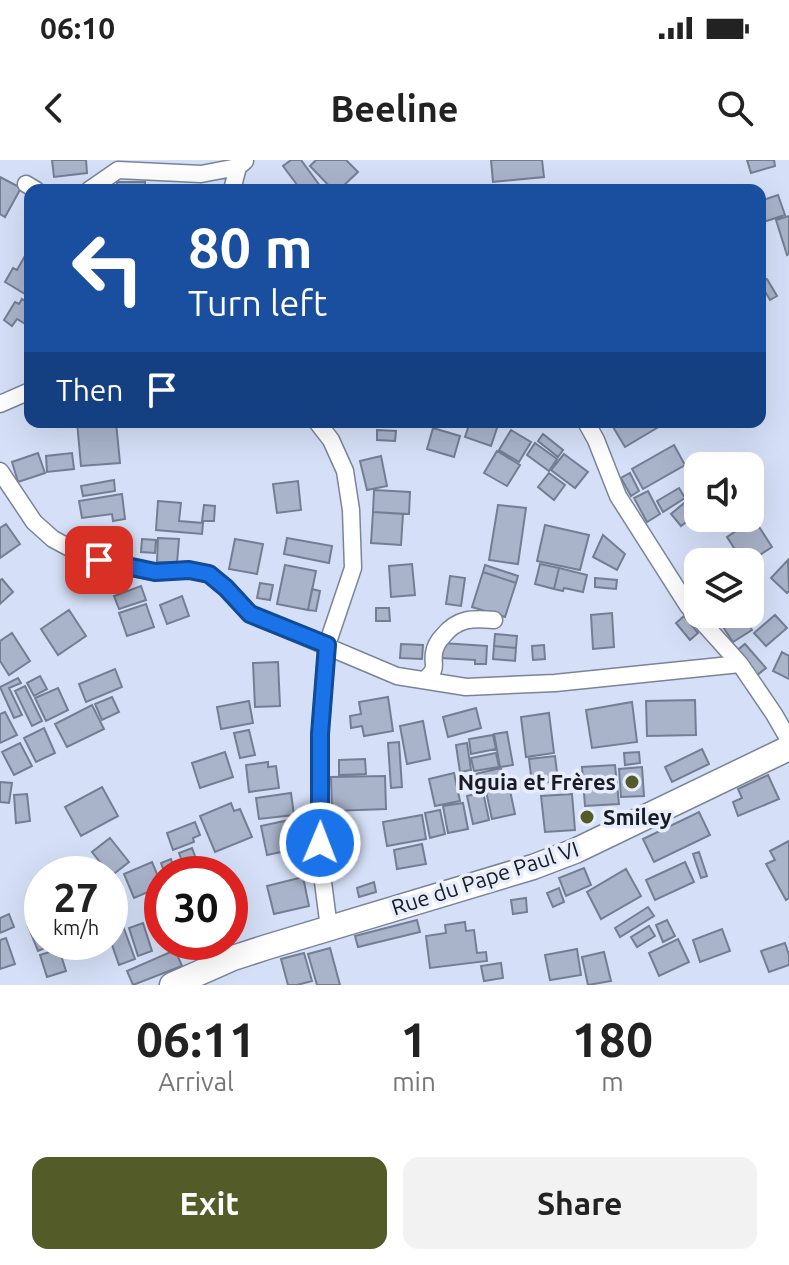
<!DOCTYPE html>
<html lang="en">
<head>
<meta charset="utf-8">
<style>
  body { margin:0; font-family:Ubuntu,sans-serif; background:#f2f2f2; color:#222; height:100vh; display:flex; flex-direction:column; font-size:30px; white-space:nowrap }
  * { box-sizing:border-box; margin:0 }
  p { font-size:26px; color:#767676 }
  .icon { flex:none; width:44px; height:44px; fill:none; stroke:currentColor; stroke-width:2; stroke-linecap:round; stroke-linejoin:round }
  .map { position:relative; height:825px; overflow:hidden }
  .details { display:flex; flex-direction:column; background:#fff; flex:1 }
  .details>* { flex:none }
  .banner { position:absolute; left:24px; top:24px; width:742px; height:244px; border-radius:16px; box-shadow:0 8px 32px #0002; background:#1a4fa0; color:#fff; overflow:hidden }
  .tools { position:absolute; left:684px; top:292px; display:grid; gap:16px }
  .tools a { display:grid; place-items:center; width:80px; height:80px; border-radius:16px; background:#fff; box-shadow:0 8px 32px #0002; font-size:40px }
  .speed { position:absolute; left:24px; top:696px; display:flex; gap:16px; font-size:40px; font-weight:700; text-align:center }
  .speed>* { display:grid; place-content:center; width:104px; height:104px; border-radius:50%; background:#fff; box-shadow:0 8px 32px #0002; line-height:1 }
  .speed small { font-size:20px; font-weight:400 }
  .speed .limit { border:12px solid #d22; background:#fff; color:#111 }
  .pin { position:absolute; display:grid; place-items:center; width:68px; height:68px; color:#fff; margin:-34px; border-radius:16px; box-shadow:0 4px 12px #0006 }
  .me { position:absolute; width:88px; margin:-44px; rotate:1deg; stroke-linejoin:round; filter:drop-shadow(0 0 6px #0008) }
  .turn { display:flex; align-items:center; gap:28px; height:168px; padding:0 32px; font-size:36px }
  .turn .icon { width:104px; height:104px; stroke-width:2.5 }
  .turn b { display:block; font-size:56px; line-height:68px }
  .then { display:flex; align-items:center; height:76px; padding:0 32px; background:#0003; gap:16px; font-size:30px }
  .eta { display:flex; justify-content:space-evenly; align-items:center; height:136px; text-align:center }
  .eta b { font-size:48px; font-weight:700; line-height:56px }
  .primary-button { display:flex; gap:16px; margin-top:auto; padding:16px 32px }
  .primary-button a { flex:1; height:92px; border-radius:16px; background:#535b29; color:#fff; font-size:32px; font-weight:700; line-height:92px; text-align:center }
  .primary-button a+a { background:#f2f2f2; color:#222 }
  .status { display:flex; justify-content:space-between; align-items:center; height:56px; padding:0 40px; background:#fff; direction:ltr }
  .status svg { height:22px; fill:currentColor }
  header { display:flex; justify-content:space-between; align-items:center; height:104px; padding:0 32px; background:#fff; font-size:36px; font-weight:700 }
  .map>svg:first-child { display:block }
</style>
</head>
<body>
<div class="status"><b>06:10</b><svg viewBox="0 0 49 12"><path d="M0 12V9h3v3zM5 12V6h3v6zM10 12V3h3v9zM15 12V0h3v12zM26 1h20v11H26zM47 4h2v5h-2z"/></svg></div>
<header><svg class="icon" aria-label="back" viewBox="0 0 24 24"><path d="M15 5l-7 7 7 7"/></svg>Beeline<svg class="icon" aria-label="search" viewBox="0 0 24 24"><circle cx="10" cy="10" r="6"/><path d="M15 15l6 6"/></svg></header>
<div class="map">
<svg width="789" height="825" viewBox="0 0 789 825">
  <rect width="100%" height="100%" fill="#d5e0f8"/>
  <!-- building -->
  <path fill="#a9b3ca" stroke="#747e93" stroke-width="2" d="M52,0H86L87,13L54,17Z
    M291,0H301L323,30H301L283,6Z
    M316,0H346L358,12L339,30H333L310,6Z
    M491,0H542L544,17L493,22Z
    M747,0H774L775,6L751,13Z
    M0,17L21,28L5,57L0,54Z
    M117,22H145V30H117Z
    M778,35L785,55L760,63V41Z
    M789,56V94L787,95L776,60Z
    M26,94L30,96V137L5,122L13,108L17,110Z
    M767,119L777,136L770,140L760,123Z
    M22,139L30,144L27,149L30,151V161L27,165L17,159L12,166L4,160L15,142L19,144Z
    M77,262H116L120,303L81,306Z
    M470,262H499L491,286L465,277Z
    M610,262H660L662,265L625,287Z
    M433,268L460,276L454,297L427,289Z
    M377,270L396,271L395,281L377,280Z
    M511,270L531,282L519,302L499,290Z
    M543,274L563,290L558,297L538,281Z
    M535,283L557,299L549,311L527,295Z
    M674,285L685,305L643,329L632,309Z
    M497,291L520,305L507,326L484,313Z
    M38,293L45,313L18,322L12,302Z
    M72,293L74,309L47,312L46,296Z
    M564,294L588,312L575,328L551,310Z
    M381,296L387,326L367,330L360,301Z
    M549,313L565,325L554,340L538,327Z
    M630,313L639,331L631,336L621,318Z
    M114,320L115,331L83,336L81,326Z
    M298,321L301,350L277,353L273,324Z
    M679,328L685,338L663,352L657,341Z
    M374,330L410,332L409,354L373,352Z
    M648,331L660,354L647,362L634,338Z
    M122,334L125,359L113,361L112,354L82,358L79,341Z
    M689,339L698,349V353L681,366L671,354Z
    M158,341L181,343L179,361L203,363L202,374L156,370Z
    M204,345L215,346L214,361H202Z
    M498,345L526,348L518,404L489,400Z
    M373,352L403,354L401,385L371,383Z
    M754,359L772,387L749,402H743L727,377Z
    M6,364L20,384L0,398V368Z
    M545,365L589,375L580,410L537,401Z
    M603,375L625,394L617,410L593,397Z
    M158,378L179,379L177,403L157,402Z
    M287,378L332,386L329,403L284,394Z
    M142,379L156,380L155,393L141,392Z
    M235,379L263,384L257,414L229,409Z
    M788,400L789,431L787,433L771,418Z
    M412,404L415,435L391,437L389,406Z
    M540,404L559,408L554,429L535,424Z
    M285,405L316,411L308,450L277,444Z
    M485,405L518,416L516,423L483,412Z
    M559,408L587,415L583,432L564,428L563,431L554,429Z
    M483,412L516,423L505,457L472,447Z
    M450,416L465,418L461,446L446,444Z
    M595,418L617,420L616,429L595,427Z
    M2,419L13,432L0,444V420Z
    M260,423L273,425L270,440L257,438Z
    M141,426L146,440L119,449L114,436Z
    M312,429L320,431L316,451L308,450Z
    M182,436L189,456L167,464L160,445Z
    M146,444L154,467L127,476L119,453Z
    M376,448H389L390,461H376Z
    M69,450L86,476L58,495L41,469Z
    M612,453L614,487L593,489L591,455Z
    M735,454H741L752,470L733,482L721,464Z
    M775,455L787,468L766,486L754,473Z
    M684,456L698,473L690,480L676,463Z
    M12,473L30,501L9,515L0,501V481Z
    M495,474L517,476L516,488L494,486Z
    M442,483L487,486L486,504H475V500L441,498Z
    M401,484L423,485L422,499L400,498Z
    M745,484L766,508L756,516L735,492Z
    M544,485L545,499L533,500L532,486Z
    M494,486L516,488L515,501L493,499Z
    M782,492L789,496V519L773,511Z
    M278,502L280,546L255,547L253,503Z
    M115,509L122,527L86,542L79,524Z
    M40,516L47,529L34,536L27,523Z
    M18,518L21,523L9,528L22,555L14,558L0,527Z
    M25,526L42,561L32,566L15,531Z
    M58,528L68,550L46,561L35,538Z
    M112,537L119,552L102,560L95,544Z
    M388,537L393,571L364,576L362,566L351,568L350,556L361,554L359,542Z
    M695,540L696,575L647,576L646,541Z
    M249,541L253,563L221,569L217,547Z
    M632,542L637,582L592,588L586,550Z
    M92,545L104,569L67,587L55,564Z
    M476,548L481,568L448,577L443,557Z
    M5,552L17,575L0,583V554Z
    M549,553L554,593L526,597L521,557Z
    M423,561L430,599L407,604L400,566Z
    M44,568L55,593L36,602L24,578Z
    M249,570L255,595L240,598L234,573Z
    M507,572L513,605L500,607L494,574Z
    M493,575L496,589L471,594L469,579Z
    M399,582L402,627L391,628L388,583Z
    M20,583L32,606L14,615L2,592Z
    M467,583L471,610L460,612L456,585Z
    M702,589L709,604L672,622L665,607Z
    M225,592L233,617L200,628L192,603Z
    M639,592L640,603L625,605L624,593Z
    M496,593L499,607L474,611L471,598Z
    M555,596L558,621L532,624L529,599Z
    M365,599L366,614L339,615V600Z
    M268,602V607L276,606L279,628L249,632L246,605Z
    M615,605L619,644L585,646L582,607Z
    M642,607L644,636L621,637L619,609Z
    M501,608L503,619L460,628L458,618Z
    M454,613L460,641L435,646L429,619Z
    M768,615L779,639L738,656L733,642L742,638L738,629Z
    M385,616L386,649L332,651L331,617Z
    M0,622L12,623L9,643L0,642Z
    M509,626L515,654L492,659L486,631Z
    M102,627L118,656L81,676L65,647Z
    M483,632L489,660L473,664L467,636Z
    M291,633L294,655L259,659L256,638Z
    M27,634L30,661L16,663L14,635Z
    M572,634L575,670L545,672L541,636Z
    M231,643L234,651L240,649L252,677L215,692L200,656Z
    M463,643L468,669L448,673L443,646Z
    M440,650L445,674L430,678L425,653Z
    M699,652L710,675L654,702L643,679Z
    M422,655L426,679L387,686L383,662Z
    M289,660L291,672L288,673L291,690L267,695L261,666Z
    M195,662L200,675L193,678L194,682L173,690L167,673Z
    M110,678L129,702L111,716L92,692Z
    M789,681V738L786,740L766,704L775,700L770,691Z
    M422,684L426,704L397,709L394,690Z
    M192,688L201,712L187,714L179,693Z
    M699,692L707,716L701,718L693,694Z
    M171,699L175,711L179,710L181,714H165L161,703Z
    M152,702L162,726L134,738L124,714Z
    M685,702L694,722L655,740L646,720Z
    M584,708L591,725L566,736L559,718Z
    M626,709L641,736L601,759L587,732Z
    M303,717L309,746L274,754L267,726Z
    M374,722L376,732L359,737L357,728Z
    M559,728L564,742L553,747L547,733Z
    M526,738L527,752L513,754L511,740Z
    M648,747L654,756L620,777L615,768Z
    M9,754L14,767L0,773V758Z
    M417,760L420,772L358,787L355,776Z
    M667,760L675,776L663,782L656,765Z
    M37,761L42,773V782H45L47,787L38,791L28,766Z
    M465,762L466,771L474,770L477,793L486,792L487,801L430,808L426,776L446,773L445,765Z
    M143,763L152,791L138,796L129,768Z
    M123,766L135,799L119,805L110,779V771Z
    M649,766L655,776L637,787L631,777Z
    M722,769L730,791L700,802L693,780Z
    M6,778L15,804L0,809V780Z
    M678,779L689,802L659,816L649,793Z
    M785,783L789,795V805L769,812L761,791Z
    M330,788L340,825H317L308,794Z
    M59,789L66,811L47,817L40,795Z
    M577,789L581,815L550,820L545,795Z
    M175,790L182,806L133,825L127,811Z
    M604,792L611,821L588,825L582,797Z
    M304,793L312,821L297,825H288L281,799Z
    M501,803L503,818L484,821L481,806Z"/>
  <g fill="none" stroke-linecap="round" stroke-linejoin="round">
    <defs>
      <path id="street" d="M26,24L36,30
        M89,30L118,10L201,14L238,7
        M232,30L238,7L245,1
        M0,244L30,231
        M317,262L331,280L345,311L351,350L353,408L327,485L320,574V699L329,768
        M586,262L596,280L618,336L688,446L740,504L774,554L789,580
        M0,311L34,362L53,379L83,395L115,405L155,412L189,410L209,414L226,428L250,454L397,516L466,527L555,523L740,504
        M424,520C439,508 432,507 434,493C435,487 439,480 443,476C457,458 473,458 494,460"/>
      <path id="secondary" d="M172,825L233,798L267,787L533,707L575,691L789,588"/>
    </defs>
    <!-- street casing -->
    <use href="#street" stroke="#7a8499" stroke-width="19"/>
    <!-- secondary casing -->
    <use href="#secondary" stroke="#7a8499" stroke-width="27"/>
    <!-- street -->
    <use href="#street" stroke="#fff" stroke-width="16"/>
    <!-- secondary -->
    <use href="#secondary" stroke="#fff" stroke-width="24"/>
  </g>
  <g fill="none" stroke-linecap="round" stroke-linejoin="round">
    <defs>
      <path id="route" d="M99,400L155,412L189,410L209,414L226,428L250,454L327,485L320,574V683"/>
    </defs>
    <!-- route casing -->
    <use href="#route" stroke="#114b97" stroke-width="20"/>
    <!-- route -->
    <use href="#route" stroke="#1a73e8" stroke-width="14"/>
  </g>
  <!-- markers -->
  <g fill="#535b29" stroke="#e7edfc" stroke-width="3">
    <circle cx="632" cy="622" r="8"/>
    <circle cx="587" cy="657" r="8"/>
  </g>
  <g text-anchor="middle" stroke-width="7" stroke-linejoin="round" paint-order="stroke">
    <!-- poi labels -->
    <g font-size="22" font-weight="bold" fill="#181c24" stroke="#e7edfc" text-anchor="end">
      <text x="616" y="630">Nguia et Frères</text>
      <text x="603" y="665" text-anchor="start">Smiley</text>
    </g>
    <!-- street labels -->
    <g font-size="22" fill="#181c24" stroke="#e7edfc">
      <text transform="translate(485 718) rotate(-18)" y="8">Rue du Pape Paul VI</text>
    </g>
  </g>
</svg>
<div class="tools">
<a><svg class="icon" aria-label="sound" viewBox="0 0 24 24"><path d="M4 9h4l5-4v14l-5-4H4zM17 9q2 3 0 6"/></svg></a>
<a><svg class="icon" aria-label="layers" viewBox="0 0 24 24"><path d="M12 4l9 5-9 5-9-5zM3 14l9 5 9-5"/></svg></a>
</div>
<div class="speed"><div>27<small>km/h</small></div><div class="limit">30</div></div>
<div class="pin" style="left:99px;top:400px;background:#d93025"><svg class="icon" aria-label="arrive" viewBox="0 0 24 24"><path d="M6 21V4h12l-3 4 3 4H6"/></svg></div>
<svg class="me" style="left:320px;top:683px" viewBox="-20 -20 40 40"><circle r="17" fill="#1a73e8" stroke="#fff" stroke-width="3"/><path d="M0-11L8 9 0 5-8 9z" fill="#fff"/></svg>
<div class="banner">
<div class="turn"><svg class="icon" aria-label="left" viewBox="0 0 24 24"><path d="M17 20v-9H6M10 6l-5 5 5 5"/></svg><div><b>80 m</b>Turn left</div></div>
<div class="then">Then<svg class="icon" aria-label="arrive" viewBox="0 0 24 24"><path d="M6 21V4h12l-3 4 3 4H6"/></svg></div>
</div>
</div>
<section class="details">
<div class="eta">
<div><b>06:11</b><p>Arrival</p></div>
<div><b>1</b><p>min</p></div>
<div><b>180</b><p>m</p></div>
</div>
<div class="primary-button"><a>Exit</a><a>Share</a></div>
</section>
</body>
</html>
